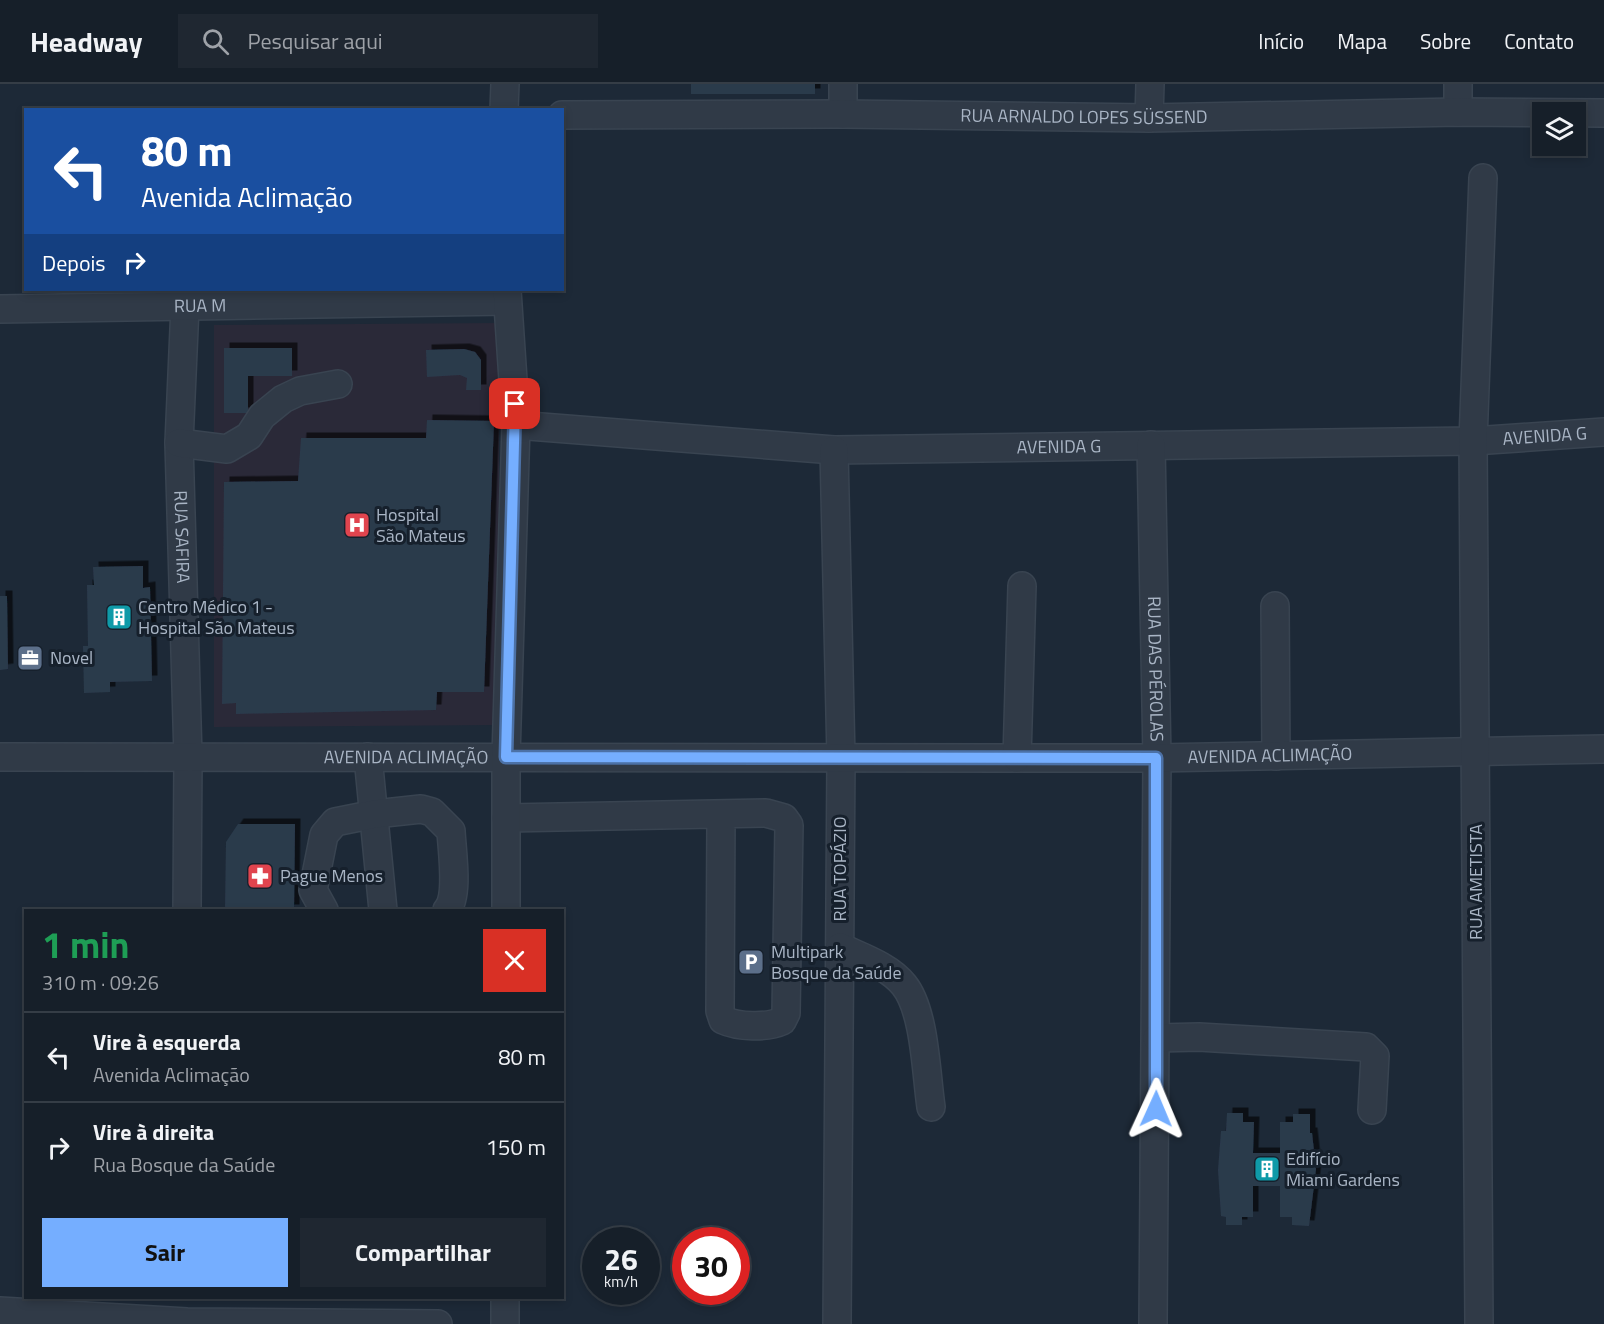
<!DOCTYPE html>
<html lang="pt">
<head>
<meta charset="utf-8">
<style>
  body { margin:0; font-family:"Titillium Web",sans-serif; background:#1f2731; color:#f1f3f6; height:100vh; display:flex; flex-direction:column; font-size:22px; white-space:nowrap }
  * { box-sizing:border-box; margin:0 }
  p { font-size:20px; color:#9ea2a8 }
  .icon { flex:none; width:33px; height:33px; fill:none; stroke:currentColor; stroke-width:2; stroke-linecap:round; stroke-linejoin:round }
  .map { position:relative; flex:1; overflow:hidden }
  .drawer { position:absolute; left:24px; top:825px; width:540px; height:390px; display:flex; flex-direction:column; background:#161f29; border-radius:0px; box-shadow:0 3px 9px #0003,0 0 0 2px #353d46 }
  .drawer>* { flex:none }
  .banner { position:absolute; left:24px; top:24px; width:540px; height:183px; border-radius:0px; box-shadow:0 3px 9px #0003,0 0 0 2px #353d46; background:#1a4fa0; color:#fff; overflow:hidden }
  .controls { position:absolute; left:1532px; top:18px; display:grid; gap:12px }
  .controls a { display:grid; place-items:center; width:54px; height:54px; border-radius:0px; background:#161f29; box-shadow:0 3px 9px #0003,0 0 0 2px #353d46; font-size:30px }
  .speed { position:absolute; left:582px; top:1143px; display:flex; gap:12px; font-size:30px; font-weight:700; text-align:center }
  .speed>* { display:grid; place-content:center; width:78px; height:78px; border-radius:50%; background:#161f29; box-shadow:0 3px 9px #0003,0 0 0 2px #353d46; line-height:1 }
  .speed small { font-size:15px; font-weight:400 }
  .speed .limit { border:9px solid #d22; background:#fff; color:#111 }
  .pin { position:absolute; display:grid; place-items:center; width:51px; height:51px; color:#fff; margin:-26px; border-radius:12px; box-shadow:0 3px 9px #0006 }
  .me { position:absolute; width:66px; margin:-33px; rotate:1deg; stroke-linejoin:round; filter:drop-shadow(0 0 4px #0008) }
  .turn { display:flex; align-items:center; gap:21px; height:126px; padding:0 18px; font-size:27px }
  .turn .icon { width:78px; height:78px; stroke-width:2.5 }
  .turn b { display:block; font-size:42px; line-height:51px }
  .then { display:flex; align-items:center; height:57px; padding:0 18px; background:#0003; gap:12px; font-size:22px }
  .round { display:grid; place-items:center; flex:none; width:63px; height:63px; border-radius:0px; background:#1f2731 }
  .head { display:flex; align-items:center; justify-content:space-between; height:102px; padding:0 18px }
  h1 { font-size:36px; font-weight:700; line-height:45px; color:#1e9e55 }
  .primary-button { display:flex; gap:12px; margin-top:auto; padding:12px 18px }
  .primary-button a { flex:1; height:69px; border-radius:0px; background:#75aeff; color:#111; font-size:24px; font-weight:700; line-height:69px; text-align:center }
  .primary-button a+a { background:#1f2731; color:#f1f3f6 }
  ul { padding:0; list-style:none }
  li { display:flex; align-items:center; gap:18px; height:90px; padding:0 18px; border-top:2px solid #353d46 }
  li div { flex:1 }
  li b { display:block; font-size:22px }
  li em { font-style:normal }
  header { display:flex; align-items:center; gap:36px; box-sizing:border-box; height:84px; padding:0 30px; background:#161f29; border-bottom:2px solid #353d46 }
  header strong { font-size:28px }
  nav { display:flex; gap:33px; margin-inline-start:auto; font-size:21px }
  .search { width:420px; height:54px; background:#1f2731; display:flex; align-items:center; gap:15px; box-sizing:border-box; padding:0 21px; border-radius:0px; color:#9ea2a8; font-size:22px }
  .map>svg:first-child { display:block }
</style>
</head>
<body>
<header>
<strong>Headway</strong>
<div class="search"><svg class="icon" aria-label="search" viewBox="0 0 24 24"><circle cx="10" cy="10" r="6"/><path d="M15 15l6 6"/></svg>Pesquisar aqui</div>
<nav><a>Início</a><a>Mapa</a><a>Sobre</a><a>Contato</a></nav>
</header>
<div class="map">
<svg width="1604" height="1240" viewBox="0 0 1604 1240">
  <defs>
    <filter id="shadow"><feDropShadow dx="5.5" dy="-5.5" stdDeviation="0" flood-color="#0009"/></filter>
  </defs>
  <rect width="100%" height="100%" fill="#1d2937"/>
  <!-- medical -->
  <path fill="#2a2938" d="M499,239V641L214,643V241Z"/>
  <!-- building -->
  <path fill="#2b3a4c" filter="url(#shadow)" d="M691,0H815V10H691Z
    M224,264H292V292H248V329H224Z
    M464,265L475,268L481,276V306H466L467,294L460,291L427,293L426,266Z
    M427,336L494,337L484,608H437L436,626L236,630V619L222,620L224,398L298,397L301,354H426Z
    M143,482V504L150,503L152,597L110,598V608L84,609L83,562H88L87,501H94L93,483Z
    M0,512H7L8,585L0,586Z
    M238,740H295L294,826H225L226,758Z
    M1227,1029H1243V1038H1254L1253,1069H1280V1038H1293V1030H1310V1049H1312L1316,1085L1309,1142L1292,1141V1133H1280V1102H1253V1133H1242V1141H1226V1133L1221,1132L1218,1086L1221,1047H1226Z"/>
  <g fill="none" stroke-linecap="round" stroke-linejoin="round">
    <defs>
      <g id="minor">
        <path d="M843,0V30"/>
        <path d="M504,26L505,0"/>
        <path d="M1458,28V0"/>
        <path id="s1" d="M562,31L843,30L1149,34L1458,28L1604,29"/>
        <path d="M1149,34L1150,0"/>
        <path id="s2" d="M185,222L179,359L188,673L187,826"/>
        <path id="s3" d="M0,225L507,217"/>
        <path id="s4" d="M516,341L834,366L1473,357L1604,348"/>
        <path d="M179,359L227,365L249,352L262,332L283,315L300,307L338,300"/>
        <path id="s5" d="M1151,361L1157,674L1153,1240"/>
        <path d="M834,366L841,674L837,1240"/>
        <path d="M1275,522L1276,672"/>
        <path id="s6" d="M0,673L1157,674L1604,665"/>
        <path d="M368,673L383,826"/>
        <path d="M1017,674L1022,502"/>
        <path d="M506,734L766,729L784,734L789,741L786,929L782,937C767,944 738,943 723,936L720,927L721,732"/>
        <path d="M324,826L313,806L324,751L335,738L375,730L421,725L432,728L451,747C452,767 459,812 447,826"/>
        <path d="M506,826V673L516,341L507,206"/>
        <path d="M840,863C861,873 889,882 904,901C925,927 926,989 931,1023"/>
        <path d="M1157,954L1199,953L1366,963L1375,972L1372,1026"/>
        <path d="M0,1227L187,1238L438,1240"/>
        <path d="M505,1240V1214"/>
        <path d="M1479,1240L1473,357L1483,94"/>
      </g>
    </defs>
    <!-- minor casing -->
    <use href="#minor" stroke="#394451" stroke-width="30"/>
    <!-- minor -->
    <use href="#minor" stroke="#303a47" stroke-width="27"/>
  </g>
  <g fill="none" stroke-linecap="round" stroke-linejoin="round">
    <defs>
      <path id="route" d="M515,320L506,673L1156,674V1025"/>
    </defs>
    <!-- route casing -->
    <use href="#route" stroke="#4c71a6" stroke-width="15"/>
    <!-- route -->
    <use href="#route" stroke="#75aeff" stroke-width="10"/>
  </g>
  <!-- icons -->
  <defs>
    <symbol id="hospital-square" viewBox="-11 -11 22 22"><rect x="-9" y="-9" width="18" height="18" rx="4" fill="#e0444e" stroke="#16202c"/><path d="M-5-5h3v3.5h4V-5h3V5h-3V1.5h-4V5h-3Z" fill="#fff"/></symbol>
    <symbol id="building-square" viewBox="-11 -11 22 22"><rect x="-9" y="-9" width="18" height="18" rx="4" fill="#0f9aa8" stroke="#16202c"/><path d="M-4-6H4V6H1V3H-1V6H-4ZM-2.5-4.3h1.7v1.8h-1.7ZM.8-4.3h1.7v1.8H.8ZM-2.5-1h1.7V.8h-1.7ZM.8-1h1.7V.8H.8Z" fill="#fff"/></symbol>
    <symbol id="office-square" viewBox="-11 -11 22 22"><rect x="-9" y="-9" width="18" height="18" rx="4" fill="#5c6f8a" stroke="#16202c"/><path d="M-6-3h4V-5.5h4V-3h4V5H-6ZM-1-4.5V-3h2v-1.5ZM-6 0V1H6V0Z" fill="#fff"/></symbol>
    <symbol id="pharmacy-square" viewBox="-11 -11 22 22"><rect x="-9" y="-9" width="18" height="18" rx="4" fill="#e0444e" stroke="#16202c"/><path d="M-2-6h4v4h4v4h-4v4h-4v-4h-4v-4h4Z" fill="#fff"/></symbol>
    <symbol id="parking-square" viewBox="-11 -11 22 22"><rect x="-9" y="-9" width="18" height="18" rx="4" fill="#5c6f8a" stroke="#16202c"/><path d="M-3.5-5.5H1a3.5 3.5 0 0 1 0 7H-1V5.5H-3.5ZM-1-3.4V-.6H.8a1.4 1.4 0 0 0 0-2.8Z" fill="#fff"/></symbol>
  </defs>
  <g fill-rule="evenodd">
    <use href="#hospital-square" x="342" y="426" width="30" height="30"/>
    <use href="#building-square" x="104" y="518" width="30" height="30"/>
    <use href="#office-square" x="15" y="559" width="30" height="30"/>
    <use href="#pharmacy-square" x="245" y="777" width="30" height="30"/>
    <use href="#parking-square" x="736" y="863" width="30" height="30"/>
    <use href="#building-square" x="1252" y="1070" width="30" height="30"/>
  </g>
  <g text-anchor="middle" stroke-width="6" stroke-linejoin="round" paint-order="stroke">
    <!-- street labels -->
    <g font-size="18" fill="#a9b5c5" stroke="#16202c">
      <text dy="6" stroke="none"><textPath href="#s1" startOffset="522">RUA ARNALDO LOPES SÜSSEND</textPath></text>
      <text dy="6" stroke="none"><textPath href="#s3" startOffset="200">RUA M</textPath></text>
      <text dy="6" stroke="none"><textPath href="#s4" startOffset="1030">AVENIDA G</textPath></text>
      <text dy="6" stroke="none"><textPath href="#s4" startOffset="544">AVENIDA G</textPath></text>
      <text dy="6" stroke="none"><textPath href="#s2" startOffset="231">RUA SAFIRA</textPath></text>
      <text dy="6" stroke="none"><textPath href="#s5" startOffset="224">RUA DAS PÉROLAS</textPath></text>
      <text dy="6" stroke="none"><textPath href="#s6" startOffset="1270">AVENIDA ACLIMAÇÃO</textPath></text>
      <text dy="6" stroke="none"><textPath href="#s6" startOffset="406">AVENIDA ACLIMAÇÃO</textPath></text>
      <text transform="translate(840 785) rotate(-90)" y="6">RUA TOPÁZIO</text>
      <text transform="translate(1476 798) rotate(-90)" y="6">RUA AMETISTA</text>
    </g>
    <!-- poi labels -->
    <g font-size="18" fill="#a9b5c5" stroke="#16202c" text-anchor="start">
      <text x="376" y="437">Hospital<tspan x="376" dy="21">São Mateus</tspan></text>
      <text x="138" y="529">Centro Médico 1 -<tspan x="138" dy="21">Hospital São Mateus</tspan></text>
      <text x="50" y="580">Novel</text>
      <text x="280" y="798">Pague Menos</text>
      <text x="771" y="874">Multipark<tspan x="771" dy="21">Bosque da Saúde</tspan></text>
      <text x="1286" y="1081">Edifício<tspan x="1286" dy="21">Miami Gardens</tspan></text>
    </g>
  </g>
</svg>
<div class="controls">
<a><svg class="icon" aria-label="layers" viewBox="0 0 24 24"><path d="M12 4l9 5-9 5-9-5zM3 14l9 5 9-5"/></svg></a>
</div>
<div class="speed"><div>26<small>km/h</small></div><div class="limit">30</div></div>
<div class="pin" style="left:515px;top:320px;background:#d93025"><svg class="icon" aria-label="arrive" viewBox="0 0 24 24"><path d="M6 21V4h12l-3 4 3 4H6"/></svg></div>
<svg class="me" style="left:1156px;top:1025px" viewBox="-20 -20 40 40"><path d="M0-17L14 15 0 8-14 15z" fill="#75aeff" stroke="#fff" stroke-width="4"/></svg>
<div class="banner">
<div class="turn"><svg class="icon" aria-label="left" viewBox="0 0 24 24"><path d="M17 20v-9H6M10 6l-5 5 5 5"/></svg><div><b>80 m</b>Avenida Aclimação</div></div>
<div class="then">Depois<svg class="icon" aria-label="right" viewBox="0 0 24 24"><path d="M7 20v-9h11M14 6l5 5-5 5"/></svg></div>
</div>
<section class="drawer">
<div class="head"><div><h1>1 min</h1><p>310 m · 09:26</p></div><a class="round" style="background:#d93025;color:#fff"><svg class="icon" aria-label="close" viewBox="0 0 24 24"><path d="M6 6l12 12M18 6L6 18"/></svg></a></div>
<ul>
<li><svg class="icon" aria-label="left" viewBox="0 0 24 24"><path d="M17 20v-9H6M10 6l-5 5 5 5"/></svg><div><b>Vire à esquerda</b><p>Avenida Aclimação</p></div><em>80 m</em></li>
<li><svg class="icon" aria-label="right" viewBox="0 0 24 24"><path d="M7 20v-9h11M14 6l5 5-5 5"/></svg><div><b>Vire à direita</b><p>Rua Bosque da Saúde</p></div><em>150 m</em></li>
</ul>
<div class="primary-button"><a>Sair</a><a>Compartilhar</a></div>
</section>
</div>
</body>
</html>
